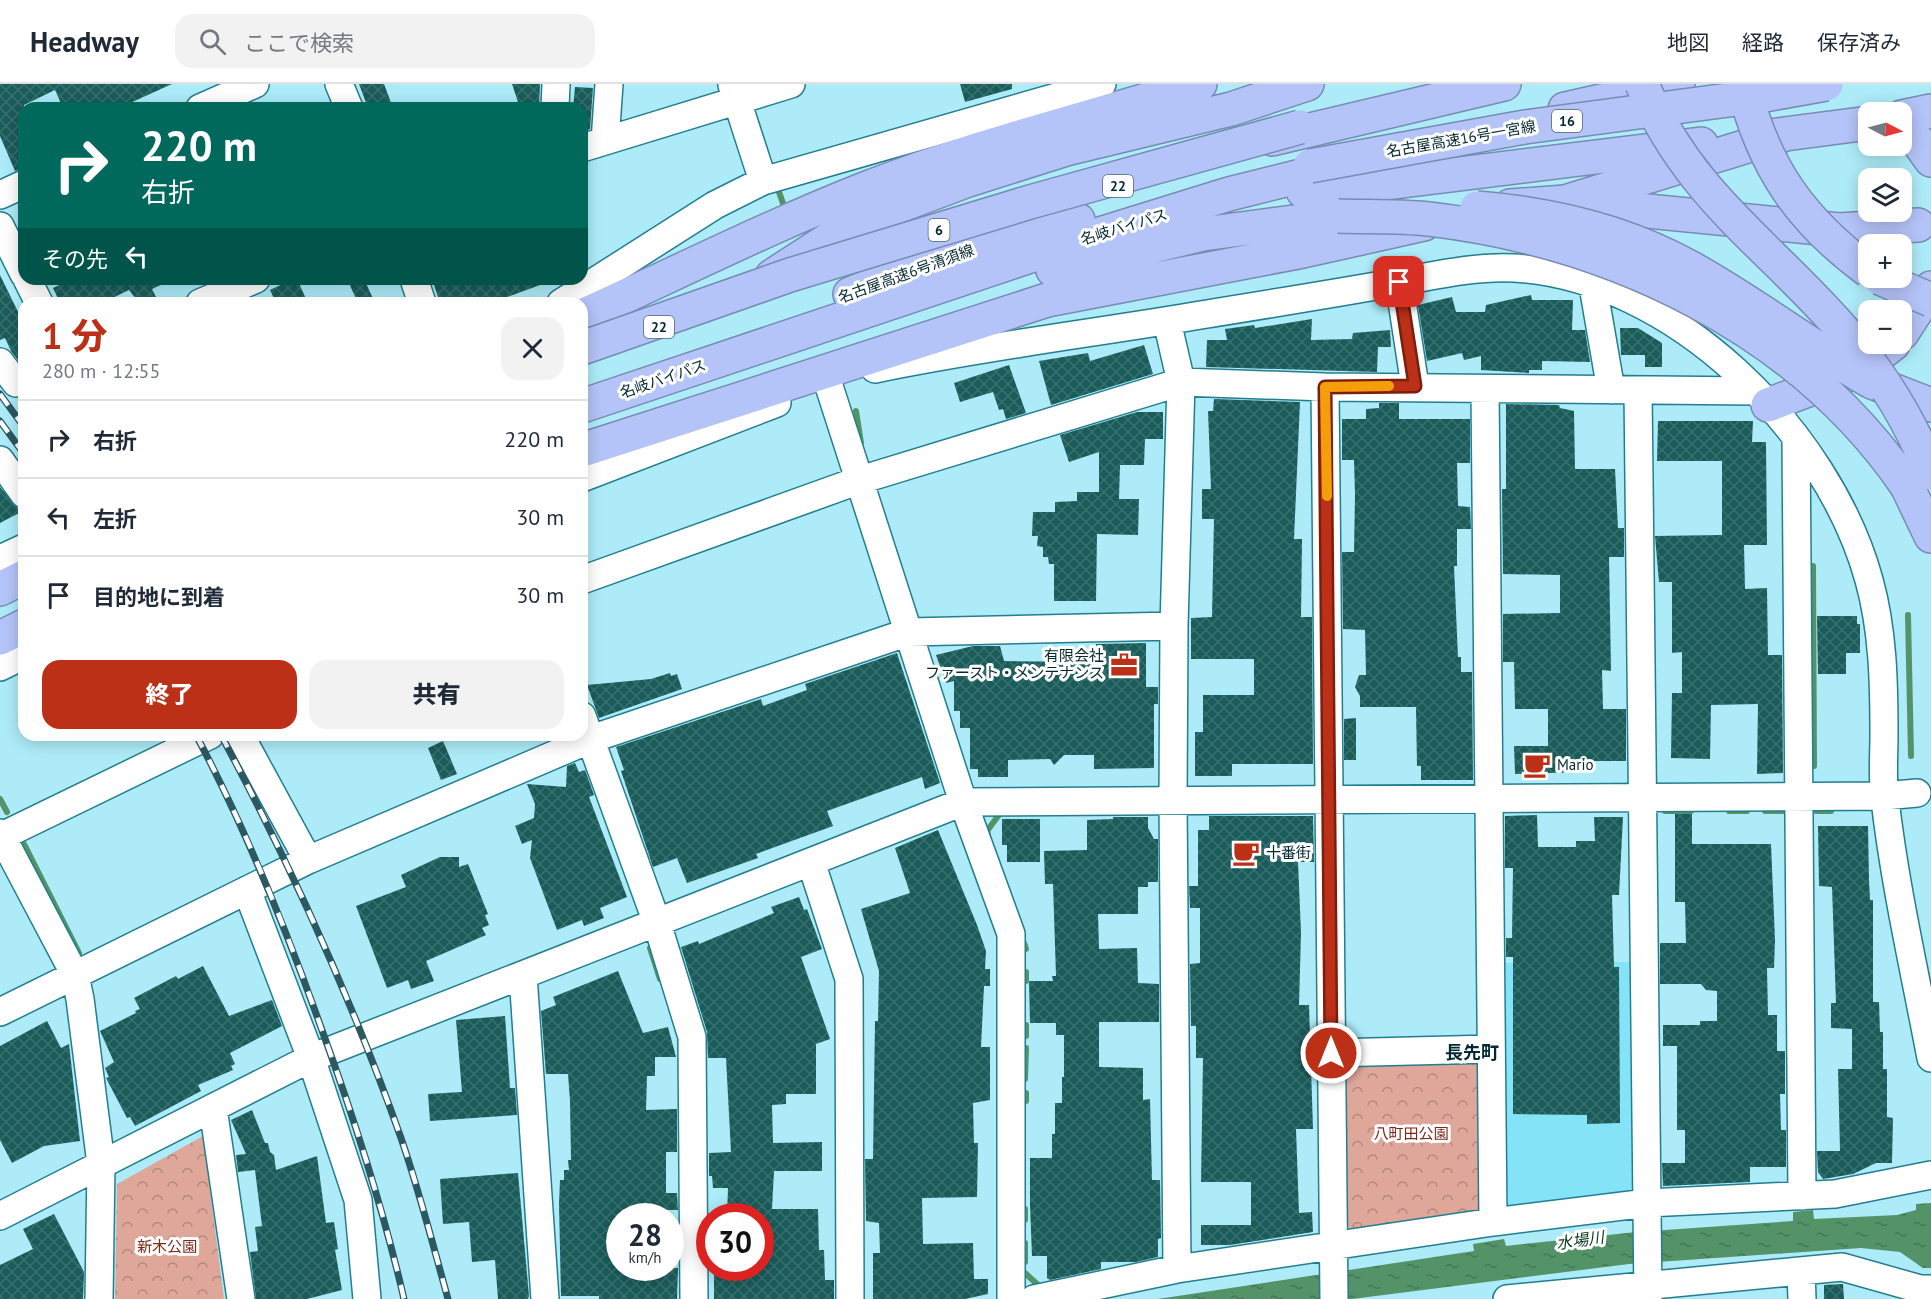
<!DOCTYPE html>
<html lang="ja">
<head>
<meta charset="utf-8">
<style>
  body { margin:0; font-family:"PT Sans","Noto Sans JP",sans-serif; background:#f2f2f3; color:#1f2937; height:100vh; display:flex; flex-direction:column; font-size:22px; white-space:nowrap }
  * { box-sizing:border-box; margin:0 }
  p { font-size:20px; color:#747a83 }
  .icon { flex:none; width:33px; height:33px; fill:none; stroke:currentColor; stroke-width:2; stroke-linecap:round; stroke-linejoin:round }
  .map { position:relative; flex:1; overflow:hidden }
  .sheet { position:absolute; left:18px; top:213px; width:570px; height:444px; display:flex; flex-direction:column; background:#fff; border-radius:18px; box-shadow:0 3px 15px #0003 }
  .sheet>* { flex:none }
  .guide { position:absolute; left:18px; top:18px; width:570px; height:183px; border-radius:18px; box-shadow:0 3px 15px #0003; background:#00695c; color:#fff; overflow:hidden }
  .needle { width:39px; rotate:96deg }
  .buttons { position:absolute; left:1858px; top:18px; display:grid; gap:12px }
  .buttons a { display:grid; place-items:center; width:54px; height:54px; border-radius:12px; background:#fff; box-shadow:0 3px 15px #0003; font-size:30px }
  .speed { position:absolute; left:606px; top:1119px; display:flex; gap:12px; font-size:30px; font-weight:700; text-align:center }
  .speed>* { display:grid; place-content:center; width:78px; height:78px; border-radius:50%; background:#fff; box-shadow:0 3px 15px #0003; line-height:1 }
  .speed small { font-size:15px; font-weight:400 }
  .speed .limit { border:9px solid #d22; background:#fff; color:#111 }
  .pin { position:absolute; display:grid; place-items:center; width:51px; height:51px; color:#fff; margin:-26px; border-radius:12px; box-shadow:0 3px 9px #0006 }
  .me { position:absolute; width:66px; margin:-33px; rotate:0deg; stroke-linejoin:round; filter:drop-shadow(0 0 4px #0008) }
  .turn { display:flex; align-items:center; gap:21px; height:126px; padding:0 24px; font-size:27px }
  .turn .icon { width:78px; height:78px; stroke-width:2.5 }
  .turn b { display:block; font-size:42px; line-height:51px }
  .then { display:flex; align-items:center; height:57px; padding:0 24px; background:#0003; gap:12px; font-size:22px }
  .round { display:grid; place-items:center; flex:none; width:63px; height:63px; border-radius:18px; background:#f2f2f3 }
  .head { display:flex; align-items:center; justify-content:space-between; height:102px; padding:0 24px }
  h1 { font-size:36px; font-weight:800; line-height:45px; color:#bb3016 }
  .button { display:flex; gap:12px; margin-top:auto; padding:12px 24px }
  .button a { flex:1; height:69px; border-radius:18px; background:#bb3016; color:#fff; font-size:24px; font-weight:800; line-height:69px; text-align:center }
  .button a+a { background:#f2f2f3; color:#1f2937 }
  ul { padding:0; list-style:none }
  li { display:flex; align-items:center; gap:18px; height:78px; padding:0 24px; border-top:2px solid #e0e1e3 }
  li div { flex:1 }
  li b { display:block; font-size:22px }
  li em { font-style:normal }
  header { display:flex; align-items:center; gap:36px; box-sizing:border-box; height:84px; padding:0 30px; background:#fff; border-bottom:2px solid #e0e1e3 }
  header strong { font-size:28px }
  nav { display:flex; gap:33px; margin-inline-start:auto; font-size:21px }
  .search { width:420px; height:54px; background:#f2f2f3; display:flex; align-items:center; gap:15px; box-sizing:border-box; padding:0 21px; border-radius:18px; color:#747a83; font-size:22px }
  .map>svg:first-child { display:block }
</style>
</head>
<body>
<header>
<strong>Headway</strong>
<div class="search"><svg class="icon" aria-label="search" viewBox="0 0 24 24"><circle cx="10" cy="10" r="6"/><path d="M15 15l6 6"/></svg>ここで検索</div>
<nav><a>地図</a><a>経路</a><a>保存済み</a></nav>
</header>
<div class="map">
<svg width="1931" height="1215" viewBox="0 0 1931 1215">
  <defs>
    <pattern id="park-crowns" width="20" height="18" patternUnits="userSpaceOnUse" patternTransform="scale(1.5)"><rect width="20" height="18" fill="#dea79a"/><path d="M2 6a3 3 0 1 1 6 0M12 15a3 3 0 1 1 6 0" fill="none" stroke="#b2887e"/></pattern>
    <pattern id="water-ripples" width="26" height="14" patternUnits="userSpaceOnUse" patternTransform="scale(1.5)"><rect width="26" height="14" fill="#549367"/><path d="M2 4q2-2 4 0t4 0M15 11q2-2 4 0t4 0" fill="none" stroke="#437855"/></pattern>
    <pattern id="building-cross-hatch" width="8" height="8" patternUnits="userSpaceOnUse" patternTransform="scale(1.5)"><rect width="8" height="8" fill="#1a5c5a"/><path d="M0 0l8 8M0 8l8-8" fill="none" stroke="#39706f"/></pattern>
  </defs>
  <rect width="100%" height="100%" fill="#adebf8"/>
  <!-- built -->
  <path fill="#84e3f7" d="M1633,878L1635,1102L1630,1109L1504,1123L1497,879Z"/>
  <!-- park -->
  <path fill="url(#park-crowns)" d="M1478,976L1481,1122L1477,1128L1351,1145L1345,1140L1342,977Z
    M203,1052L224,1215H115L117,1100Z"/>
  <!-- water -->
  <path fill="url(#water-ripples)" d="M1931,1119V1184H1923L1900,1168L1861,1164L1629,1180L1352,1215H1158L1474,1167L1473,1160L1504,1155L1506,1162L1636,1148L1793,1137V1128L1813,1126L1814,1135L1897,1131L1916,1126V1120Z"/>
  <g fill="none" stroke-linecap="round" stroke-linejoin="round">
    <!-- stream -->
    <path stroke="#549367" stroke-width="6" d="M779,108L785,125
      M856,327L861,359
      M1813,482L1814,682
      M1908,531L1911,672
      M0,715L7,728
      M1665,727H1691
      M1729,727H1747
      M1765,727H1783
      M1816,727H1831
      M988,751L987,747L1001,728
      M24,760L79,869
      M1024,859L1026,865
      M650,864L660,895
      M1026,888V897
      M1026,941V952
      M1025,995L1026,964
      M1026,1017V1009
      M1025,1136V1125
      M1025,1178V1159
      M1025,1189L1037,1200"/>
  </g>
  <!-- building -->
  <path fill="url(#building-cross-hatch)" d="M0,0H172L119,24H63L55,6L24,21V84L15,87L0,52Z
    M359,0H384L393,24H368Z
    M512,0H540L539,24H520Z
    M960,0H1012V5L965,18Z
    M575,3L593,4L590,45L582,48V24H573Z
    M0,191L24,240V284L11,267L5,254L0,256Z
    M72,195H174L152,205L156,213L143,219H139L129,206L102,219H60L53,204Z
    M293,195H297L308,219H276L270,206Z
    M347,195H364L375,219H358Z
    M432,195H550L551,197L499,216L500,219H440Z
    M1531,211L1532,216H1573L1572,246H1585L1590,278L1542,277V286H1529V289L1481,286V272L1464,276L1462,269L1427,277L1418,221L1452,213L1456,228H1485L1486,221Z
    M1312,235L1311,256L1352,255L1353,249L1390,246L1391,263H1378L1377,288L1206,283L1207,256H1227L1225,245L1254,241L1255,244Z
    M1620,244H1638L1662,259V283H1645V271H1621Z
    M1144,261L1153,290L1051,321L1039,277L1088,269L1090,277Z
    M1009,281L1026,329L1006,335L1003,325L999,326L993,308L960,318L954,299Z
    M1214,315L1300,318L1294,455H1302L1301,533H1312L1313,680H1232V692H1195V648H1203V611H1254V575H1191V534L1212,533L1214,435H1202V405H1211L1208,327H1213Z
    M1379,319H1399V335H1470V379H1457L1458,422L1470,423L1471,445H1457V482H1454L1458,573H1461V588H1472L1473,696H1421V682H1417L1416,623H1360V612L1355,603L1359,591H1366L1365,546L1343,545L1342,468H1354L1355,411L1354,376H1342V335H1366V325L1379,324Z
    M1506,320L1559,321L1560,324L1574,327L1575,385H1615L1618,444H1624V473H1609L1611,587L1602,586L1603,625H1626V677H1582V688L1515,690L1514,662H1548V625H1515L1514,578H1503V530L1560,529V491L1503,490L1502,405H1506Z
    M1137,328H1163V355H1145L1144,381H1120L1119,415H1139L1138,451L1097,450L1096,517H1054V480H1049L1048,473H1043V463L1037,462L1038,452H1032L1033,428H1055V418L1077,417V408H1099V368L1069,378L1060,351Z
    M1658,337H1753L1752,358H1766L1767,461H1744L1745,505L1767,504L1768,571H1782L1783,689L1757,690L1758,620L1711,621L1710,675L1671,674L1672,609H1682V568L1672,569V498H1659L1655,452L1722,451V377H1657Z
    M0,403L21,428L0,439Z
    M1817,532H1857V540H1860V569H1846V590H1818Z
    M1146,559V603H1158V620H1154V684L1094,685V671H1064L1054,681L1050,675L1008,676V693H978V685H970V644H960V627H954V597L946,599L936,571L973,562H1000L1004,577L1096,578V560Z
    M897,569L940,699L925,705L922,693L827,727L833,742L756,770L758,774L687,799L677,774L653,783L621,687L624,686L616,663L761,615L763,622L807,606L805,600Z
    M670,589L671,592L677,590L682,605L599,634L587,601L651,595Z
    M1356,634V676H1344V635Z
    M443,657L457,690L441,696L428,664Z
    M575,679L579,688L585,686L594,711L589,713L627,813L600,824L604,834L584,842L582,836L557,846L530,774L532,756L522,760L515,742L534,734L535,720L527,700L566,703L567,682Z
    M1675,730H1692V760H1771L1775,856L1774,884H1767L1768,931H1777V967H1785V1010H1780L1781,1046H1786V1083H1750V1098L1663,1102L1662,1079H1685V1046H1677V962H1663V941H1700V937H1717V907L1706,906L1701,900H1660V859H1686L1685,818H1675Z
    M1537,731L1538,763H1576V757H1595L1594,733H1623L1619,811H1612L1614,883H1619L1620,1039L1587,1040V1031L1513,1030V873H1506V854H1512L1513,784H1505V732Z
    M1209,732H1313L1314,778H1298L1301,849L1299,921H1309L1313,1045H1296L1299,1129L1312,1128L1313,1148L1230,1161H1201V1141H1251V1098H1201L1203,974H1196V942H1191L1190,880L1200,879V824H1190L1189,802H1198V746H1209Z
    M1113,733H1148V744L1154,755H1158V798H1148V803H1138V830H1098L1099,865L1137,864L1138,899L1159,900V938H1099V983L1143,984V1016L1150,1015L1152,1096H1160L1161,1154L1158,1155V1173L1136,1178H1101V1185L1050,1196L1047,1194V1172H1032L1030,1121V1074H1052V1050H1055V1019H1062V993H1064V951H1056V939H1030L1029,897H1053L1052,892H1056L1053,800H1045L1044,767L1087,766V736L1113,735Z
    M1002,735H1040V778H1007V761H1002Z
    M1818,742H1868L1869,796L1870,816H1873V918H1879L1880,948H1883V985H1887V1033L1893,1034L1892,1079H1876L1853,1090L1823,1095L1818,1088L1817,1067H1840L1838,985H1852V945L1831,944V919H1836L1832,803L1819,802Z
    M938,746L977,841L986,867L985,885H990V902H984L981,963H990V1016L973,1019L974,1059H978L977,1113L922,1114L923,1160L973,1159L974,1195H988V1210L965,1215H873V1169H880L879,1139L866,1137L865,1075H873L875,937H878L879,887L861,825L910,809L895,764Z
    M440,773H459V783L468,780L488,830L485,831L489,841L482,844L486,851L426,877L434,897L411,905L408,896L387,904L356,822L406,803L401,791Z
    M799,813L804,826L807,825L822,865L801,873L830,955L816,960V1010H786V1020L772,1021L773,1059L822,1058V1087H774L772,1125H818L819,1166H824L825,1196H834V1215H714V1184H760V1132H727L728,1104H713L712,1092H709V1069L731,1068L726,974H708L707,948L681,863L698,857L699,860L774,829L771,823Z
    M203,882L229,932L272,916L282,942L230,969L235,980L231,982L233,986L198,1001L201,1007L135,1042L130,1033L127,1034L106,994L109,993L105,984L114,978L100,947L136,929L135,927L140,925L134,914L176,892L178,895Z
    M618,887L643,949L668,943L676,973H655V992H647L646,1026L677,1025V1068H666V1109H677L678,1126H664V1132H620V1184H678L677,1215H599V1212H561L559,1120L560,1096H564V1086H569L568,1076H571L570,1017L568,990H546L541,927L556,921L553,913Z
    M505,932L510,1004H515L517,1031L430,1037L428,1010L462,1008L456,936Z
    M47,937L61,964L69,960L80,1057L44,1062L12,1079L0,1056V962Z
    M252,1026L265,1059H268L270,1068L274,1071L276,1086L317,1072L326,1139L334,1138L338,1165L335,1166L342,1206L307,1215H256L250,1168L258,1167L255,1143L262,1142L255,1086L238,1088L236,1071L246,1070L231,1036Z
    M518,1089L529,1212L528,1215H498L495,1176L472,1178L469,1138L443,1140L440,1095Z
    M54,1130L84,1188L83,1215H0V1181L33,1165L23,1145Z
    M1843,1200L1844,1215H1824V1201Z"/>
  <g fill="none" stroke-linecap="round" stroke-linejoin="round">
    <defs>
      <path id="minor" d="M339,0L349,24
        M732,1L763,97
        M200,24L255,0
        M555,24L556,0
        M605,57L609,0
        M582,64L791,0
        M0,111L24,100
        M0,142L24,190
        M27,195L39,219
        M414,195L422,219
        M1399,198L1415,302
        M1593,202L1611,306
        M200,219L256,195
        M561,219L715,121L763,97L1102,0
        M1167,237L1181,298L1174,542L1173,717L1177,1185
        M0,278L16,299
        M875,285C985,262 1096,249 1207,230C1269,220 1331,210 1393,199C1432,192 1474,182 1514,184C1674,193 1828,347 1869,496C1883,546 1884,599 1884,650C1884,672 1882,695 1885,716C1895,803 1915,889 1931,974
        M828,299L963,718L1011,850V1215
        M1325,303L1334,1215
        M1485,305L1493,1138
        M1638,306L1648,1215
        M1796,355L1802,1112
        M0,376L24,410
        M582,394L777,319
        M0,475L24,464
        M582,496L857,397L1181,298L1325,303L1754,307
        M0,583L24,571
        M582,632L657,839L692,953L694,1215
        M240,651L308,776
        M0,749L75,891L80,915L101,1080L99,1215
        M0,753L210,651
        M811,778L849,895L850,1215
        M247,806L311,974L358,1116L367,1215
        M523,891L545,1215
        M0,928L308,776L591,655L909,548L1174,542
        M1331,969L1491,965
        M213,1024L241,1215
        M0,1132L311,974L963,718L1884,712L1917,709
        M1801,1187L1802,1215
        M1034,1215L1177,1185L1493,1138L1647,1119L1835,1110L1931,1091
        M1507,1215L1842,1183L1920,1205H1931"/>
      <path id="highway" d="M1565,25L1678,0
        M1902,33L1931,27
        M1902,46L1916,55L1931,76
        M1762,53L1869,39
        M1272,55L1504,0
        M1303,107L1338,105L1701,60
        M1577,120L1839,146L1918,141
        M1510,122L1565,118L1783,51
        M1053,186L1203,150L1338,132
        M772,192L854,139L968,96L1066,65L1231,25L1307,0
        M850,210L937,175L1078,136
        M582,232C677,189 770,142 867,104C976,62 1089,34 1200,0
        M1902,249L1931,204
        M1872,298L1931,321
        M1768,321L1858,287L1893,260
        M582,322L1042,168L1229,110L1341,82
        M582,366L1047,216L1303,167L1424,140
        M1907,402L1931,452
        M0,505L24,493
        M0,554L24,542"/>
    </defs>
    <!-- minor casing -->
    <use href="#minor" stroke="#227e8f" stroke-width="30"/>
    <!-- highway casing -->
    <use href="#highway" stroke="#768db2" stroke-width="36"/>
    <!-- minor -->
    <use href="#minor" stroke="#fff" stroke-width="27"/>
    <!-- highway -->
    <use href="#highway" stroke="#b4c3f8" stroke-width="33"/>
    <defs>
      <path id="rail" d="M0,310L24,343
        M0,337L24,370
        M196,651C247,747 287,847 323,949C355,1037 383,1124 404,1215
        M221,651C290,780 352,916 401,1054C419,1106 433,1161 448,1215"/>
    </defs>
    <!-- rail casing -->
    <use href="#rail" stroke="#2c5861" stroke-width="7"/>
    <!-- rail -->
    <use href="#rail" stroke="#fff" stroke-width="4.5" stroke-dasharray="14" stroke-linecap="butt"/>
    <defs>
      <path id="highway-bridge" d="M1642,0C1689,114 1774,164 1849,253C1884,294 1911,339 1931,389
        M1743,0C1763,83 1801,137 1869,187
        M1310,82L1525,43L1759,12L1826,0
        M1477,124C1551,130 1625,147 1691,184C1753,218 1810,263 1872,298
        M1338,132C1368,133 1399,132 1429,135C1614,157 1800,245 1907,402
        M1880,194L1931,216
        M582,264L790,191L1030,118L1300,43"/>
    </defs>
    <!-- highway-bridge casing -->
    <use href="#highway-bridge" stroke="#768db2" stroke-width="36" stroke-linecap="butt"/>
    <!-- highway-bridge -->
    <use href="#highway-bridge" stroke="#b4c3f8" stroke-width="33"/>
  </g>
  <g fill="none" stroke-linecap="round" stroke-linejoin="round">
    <defs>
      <path id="route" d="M1331,969L1325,303L1415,302L1399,198"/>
    </defs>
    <!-- route casing -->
    <use href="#route" stroke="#7a1f0e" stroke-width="15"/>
    <!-- route -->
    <use href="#route" stroke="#bb3016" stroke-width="10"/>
    <!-- slow -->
    <path stroke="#f59e0b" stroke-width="10" d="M1327,412L1325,303L1389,302"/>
  </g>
  <!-- icons -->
  <defs>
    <symbol id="office-bare" viewBox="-9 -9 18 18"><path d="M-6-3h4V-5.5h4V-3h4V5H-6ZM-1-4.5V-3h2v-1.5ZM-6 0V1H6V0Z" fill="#bb3016" stroke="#fff" stroke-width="2.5" paint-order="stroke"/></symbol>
    <symbol id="cafe-bare" viewBox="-9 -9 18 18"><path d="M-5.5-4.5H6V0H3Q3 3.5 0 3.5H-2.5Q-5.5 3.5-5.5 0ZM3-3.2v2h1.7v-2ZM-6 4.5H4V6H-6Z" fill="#bb3016" stroke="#fff" stroke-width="2.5" paint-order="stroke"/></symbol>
  </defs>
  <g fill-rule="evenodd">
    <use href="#office-bare" x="1105" y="562" width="38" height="38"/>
    <use href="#cafe-bare" x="1518" y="662" width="38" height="38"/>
    <use href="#cafe-bare" x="1227" y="750" width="38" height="38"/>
  </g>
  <g text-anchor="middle" stroke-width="6" stroke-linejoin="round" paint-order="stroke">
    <!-- shield labels -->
    <g fill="#fff" stroke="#4f696e" stroke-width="1.5">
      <rect x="1552" y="26" width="30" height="22" rx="4.5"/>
      <rect x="1103" y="91" width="30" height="22" rx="4.5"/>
      <rect x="928.5" y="135" width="21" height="22" rx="4.5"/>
      <rect x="644" y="232" width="30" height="22" rx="4.5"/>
    </g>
    <g font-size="14" font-weight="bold" fill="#032930">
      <text x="1567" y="42">16</text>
      <text x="1118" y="107">22</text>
      <text x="939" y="151">6</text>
      <text x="659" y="248">22</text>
    </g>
    <!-- street labels -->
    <g font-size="15" fill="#032930" stroke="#fff">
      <text transform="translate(1461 55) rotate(-10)" y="5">名古屋高速16号一宮線</text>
      <text transform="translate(1124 143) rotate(-17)" y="5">名岐バイパス</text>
      <text transform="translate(906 190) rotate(-20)" y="5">名古屋高速6号清須線</text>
      <text transform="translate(663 295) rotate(-19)" y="5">名岐バイパス</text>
    </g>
    <!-- poi labels -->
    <g font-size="15" fill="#032930" stroke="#fff" text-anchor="start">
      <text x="1104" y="577" text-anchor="end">有限会社<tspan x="1104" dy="17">ファースト・メンテナンス</tspan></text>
      <text x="1557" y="686">Mario</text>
      <text x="1266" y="774">十番街</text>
    </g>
    <!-- park labels -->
    <g font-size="15" fill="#7e2717" stroke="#fff">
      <text x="1411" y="1055">八町田公園</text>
      <text x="167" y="1168">新木公園</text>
    </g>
    <!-- water labels -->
    <g font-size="16" font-style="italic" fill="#05381b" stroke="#fff">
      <text transform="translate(1580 1156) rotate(-8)" y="6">水場川</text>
    </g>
    <!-- quarter labels -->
    <g font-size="18" font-weight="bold" fill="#032930" stroke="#fff">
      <text x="1472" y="975">長先町</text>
    </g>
  </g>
</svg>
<div class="buttons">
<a><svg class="needle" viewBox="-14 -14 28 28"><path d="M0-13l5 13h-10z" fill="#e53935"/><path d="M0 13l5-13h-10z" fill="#747a83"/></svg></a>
<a><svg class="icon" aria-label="layers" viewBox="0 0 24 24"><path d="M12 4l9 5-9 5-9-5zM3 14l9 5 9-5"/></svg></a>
<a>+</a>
<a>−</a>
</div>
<div class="speed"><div>28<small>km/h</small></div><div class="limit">30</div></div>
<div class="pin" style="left:1399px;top:198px;background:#d93025"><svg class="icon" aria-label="arrive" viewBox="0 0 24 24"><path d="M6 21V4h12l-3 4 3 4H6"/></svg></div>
<svg class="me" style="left:1331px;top:969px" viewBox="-20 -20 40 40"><circle r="17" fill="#bb3016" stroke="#fff" stroke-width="3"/><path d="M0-11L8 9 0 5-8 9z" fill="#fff"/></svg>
<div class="guide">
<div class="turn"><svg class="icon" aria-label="right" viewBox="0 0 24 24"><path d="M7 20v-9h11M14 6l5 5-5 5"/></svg><div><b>220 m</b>右折</div></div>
<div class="then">その先<svg class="icon" aria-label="left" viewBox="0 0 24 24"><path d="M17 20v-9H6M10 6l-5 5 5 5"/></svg></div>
</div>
<section class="sheet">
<div class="head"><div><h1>1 分</h1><p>280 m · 12:55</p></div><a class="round"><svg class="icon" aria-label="close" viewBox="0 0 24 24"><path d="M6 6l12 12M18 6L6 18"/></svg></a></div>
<ul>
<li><svg class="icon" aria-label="right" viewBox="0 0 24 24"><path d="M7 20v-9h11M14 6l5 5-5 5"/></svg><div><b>右折</b></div><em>220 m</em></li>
<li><svg class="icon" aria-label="left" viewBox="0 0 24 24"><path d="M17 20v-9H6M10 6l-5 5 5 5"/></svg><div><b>左折</b></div><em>30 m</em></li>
<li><svg class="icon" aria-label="arrive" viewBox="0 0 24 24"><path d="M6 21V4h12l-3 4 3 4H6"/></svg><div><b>目的地に到着</b></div><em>30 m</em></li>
</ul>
<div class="button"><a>終了</a><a>共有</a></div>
</section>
</div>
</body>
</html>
